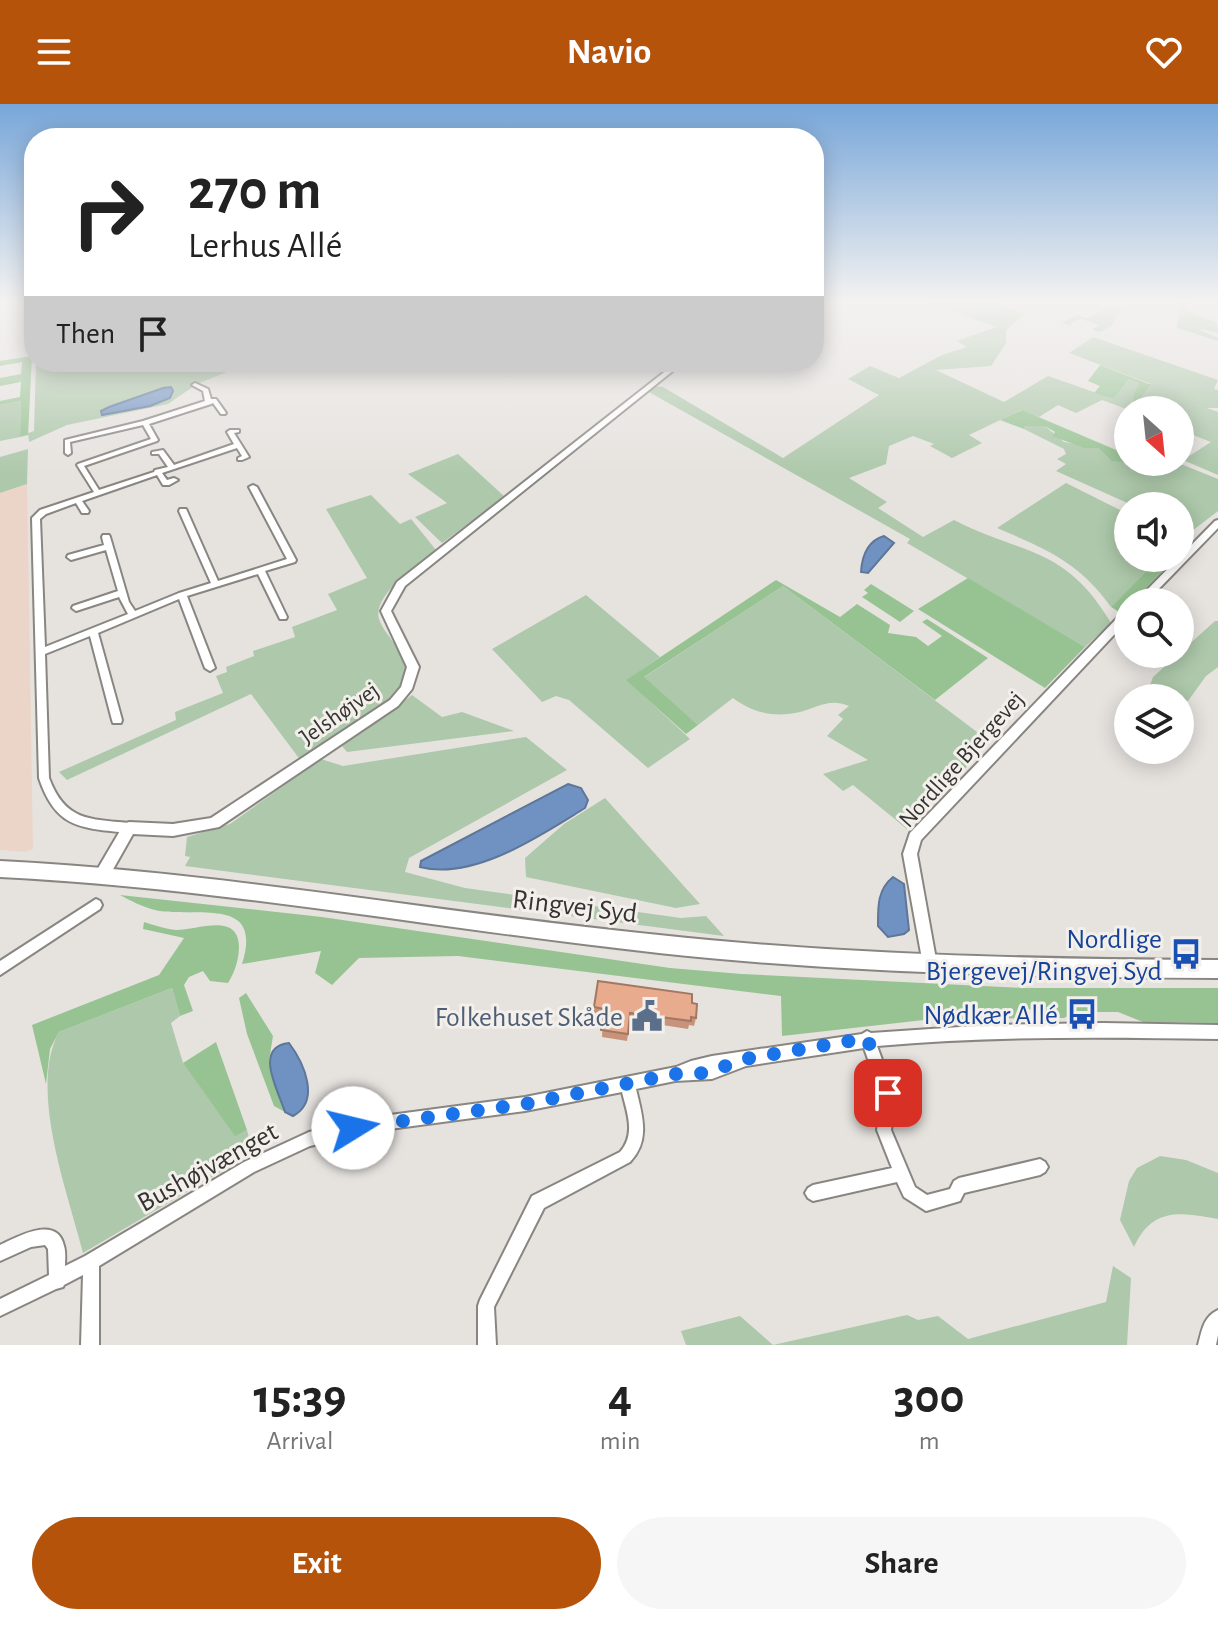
<!DOCTYPE html>
<html lang="en">
<head>
<meta charset="utf-8">
<style>
  body { margin:0; font-family:"Alegreya Sans",sans-serif; background:#f6f6f6; color:#222; height:100vh; display:flex; flex-direction:column; font-size:30px; white-space:nowrap }
  * { box-sizing:border-box; margin:0 }
  p { font-size:26px; color:#767676 }
  .icon { flex:none; width:44px; height:44px; fill:none; stroke:currentColor; stroke-width:2; stroke-linecap:round; stroke-linejoin:round }
  .map { position:relative; height:1241px; overflow:hidden }
  .drawer { display:flex; flex-direction:column; background:#fff; flex:1 }
  .drawer>* { flex:none }
  .hud { position:absolute; left:24px; top:24px; width:800px; height:244px; border-radius:32px; box-shadow:0 4px 20px #0003; background:#fff; color:#222; overflow:hidden }
  .needle { width:52px; rotate:153deg }
  .tools { position:absolute; left:1114px; top:292px; display:grid; gap:16px }
  .tools a { display:grid; place-items:center; width:80px; height:80px; border-radius:50%; background:#fff; box-shadow:0 4px 20px #0003; font-size:40px }
  .pin { position:absolute; display:grid; place-items:center; width:68px; height:68px; color:#fff; margin:-34px; border-radius:16px; box-shadow:0 4px 12px #0006 }
  .me { position:absolute; width:88px; margin:-44px; rotate:81deg; stroke-linejoin:round; filter:drop-shadow(0 0 6px #0008) }
  .turn { display:flex; align-items:center; gap:28px; height:168px; padding:0 32px; font-size:36px }
  .turn .icon { width:104px; height:104px; stroke-width:2.5 }
  .turn b { display:block; font-size:56px; line-height:68px }
  .then { display:flex; align-items:center; height:76px; padding:0 32px; background:#0003; gap:16px; font-size:30px }
  .eta { display:flex; justify-content:space-evenly; align-items:center; height:136px; text-align:center }
  .eta b { font-size:48px; font-weight:700; line-height:56px }
  .button { display:flex; gap:16px; margin-top:auto; padding:16px 32px }
  .button a { flex:1; height:92px; border-radius:48px; background:#b45309; color:#fff; font-size:32px; font-weight:700; line-height:92px; text-align:center }
  .button a+a { background:#f6f6f6; color:#222 }
  header { display:flex; justify-content:space-between; align-items:center; height:104px; padding:0 32px; background:#b45309; color:#fff; font-size:36px; font-weight:700 }
  .map>svg:first-child { display:block }
</style>
</head>
<body>
<header><svg class="icon" aria-label="menu" viewBox="0 0 24 24"><path d="M4 6h16M4 12h16M4 18h16"/></svg>Navio<svg class="icon" aria-label="heart" viewBox="0 0 24 24"><path d="M12 20l-8-8c-3-5 5-10 8-4 3-6 11-1 8 4z"/></svg></header>
<div class="map">
<svg width="1218" height="1241" viewBox="0 0 1218 1241">
  <rect width="100%" height="100%" fill="#e6e3df"/>
  <!-- industrial -->
  <path fill="#ebd5c8" d="M27,380L33,745L25,748L0,746V389Z"/>
  <!-- green -->
  <path fill="#adc8aa" d="M926,197H990L1025,210L1006,226V239L991,262L936,266L1004,298L1048,272L1114,295L1129,275L1139,278L1135,300L1151,280L1069,249L1093,233L1218,276L1214,285L1218,286V304H1207L1218,308V371L1183,356L1211,338L1180,326V306H1129L1102,296L1076,309L1058,301L1039,313L1021,306L969,331L982,339L952,354L930,342L934,340L913,332L889,342L886,360L849,374L887,398L878,404L923,433L954,416C1025,452 1065,442 1111,519L1085,543L907,439L910,435L647,287L653,282L663,283L783,354L879,291L848,275L870,262L899,274L942,251L967,243L957,237L996,223Z
    M1181,197H1187L1186,207L1216,218L1218,229L1196,224L1218,234V237L1177,224Z
    M1110,201L1122,205L1111,222L1100,228L1092,226L1099,221L1081,215L1070,220L1074,223L1061,219L1077,211L1088,214Z
    M36,258H188L187,265H206L227,258L232,266L197,280L168,300L67,321L29,338L28,329L34,327Z
    M21,297L20,333L0,337V301Z
    M1024,322H1045L1064,338L1098,344L1111,357L1176,358L1218,375V407L1192,427L1180,422V402H1134L1056,367L1066,360L1057,355L1066,350L1064,345L1024,325Z
    M28,345L27,380L0,389V353Z
    M458,350L505,393L442,439L415,413L447,399L408,370Z
    M1066,379L1128,410V454H1159L1111,503C1079,458 1046,445 997,424Z
    M371,391L400,420L411,415L436,446C419,459 372,491 379,515C383,527 393,536 399,546C403,553 407,562 405,570C397,604 330,638 301,657L251,590L67,676L59,668L176,616L175,608L223,589L216,572L227,568L226,563L254,552L253,547L295,533L292,523L337,506L328,490L367,474L326,405Z
    M783,482L985,634L896,716L853,681L843,687L823,670L868,656L827,632L843,615L838,611L849,602C829,594 819,603 800,608C775,614 753,609 733,594L698,621L643,574Z
    M586,491L660,553L627,576L690,635L648,664L569,596L556,592L542,598L492,545Z
    M1215,517H1218V563L1206,572L1188,597C1175,596 1161,594 1149,584L1153,573Z
    M412,591L442,613L462,608L514,627L347,648L342,642Z
    M526,633L567,666L409,754L405,768L465,784L681,814L706,812L724,832L185,762L190,753L185,752L187,733L230,720L321,655L343,662Z
    M605,694L700,800L676,804L526,773L525,754L564,720Z
    M172,884L180,912L171,919L183,959L235,1031L247,1026L253,1049L83,1149C68,1089 28,985 59,928Z
    M1160,1052L1186,1056L1218,1069V1115C1181,1108 1152,1103 1134,1143L1120,1116L1129,1077L1137,1064Z
    M1113,1162L1131,1174L1127,1241H686L681,1227L740,1212L773,1241L907,1211L918,1216L938,1212L968,1235L1106,1198Z"/>
  <!-- forest -->
  <path fill="#97c393" d="M32,252L28,331L20,333L21,297L0,301V297L20,293L21,278L0,282V274L21,270L22,258L0,262V257Z
    M1100,261L1149,280H1151L1135,301L1133,293L1139,279L1129,275L1114,295L1094,289L1100,282L1088,277Z
    M1022,306L1128,351V358L1148,360L1111,357L1098,344H1084L1052,332L1055,328L1045,322H1024V325L1000,316Z
    M1159,454H1175L1121,509L1111,503Z
    M968,474L1085,543L1045,584L918,505Z
    M776,476L840,513L857,500L890,521L888,529L916,533L928,542L942,532L922,518L927,515L988,554L935,596L783,482L644,573L698,621L686,630L626,576Z
    M871,480L914,507L900,518L862,493L868,489L864,486Z
    M985,634L991,637L907,725L896,716Z
    M120,791L322,813L670,864L742,870L1024,884H1218V919L1143,918L1118,908H1076L1064,914H1050L1046,906L1022,905L1025,914L924,916L782,932L781,892L458,852L359,854L332,881L315,869L321,847L242,860C264,790 195,815 155,806C143,803 131,797 120,791Z
    M144,818C154,821 165,825 176,826C197,826 238,808 239,842C239,855 235,868 228,879L210,877L203,867L189,873L184,881L193,907L180,912L172,884L59,928L50,945L46,980L32,921L159,871L184,834L143,825Z
    M246,889L273,932L269,957L285,1008L274,1002L247,930L239,894Z
    M216,938L247,1026L235,1032L183,959Z"/>
  <!-- water -->
  <path fill="#6f92c3" stroke="#5e7698" stroke-width="2" d="M163,284L171,283L173,287L170,294L150,302L102,311L101,307L109,303Z
    M884,432L894,439L868,469L861,468C862,452 867,437 884,432Z
    M568,680L581,684L588,696L585,704C541,731 474,777 420,763L421,757Z
    M893,773L904,780L909,826L904,830L888,833L878,822C878,803 877,786 893,773Z
    M289,939C304,959 321,997 293,1012L285,1008C278,986 253,943 289,939Z"/>
  <g fill="none" stroke-linecap="round" stroke-linejoin="round">
    <defs>
      <path id="minor" d="M195,279L208,285L211,295H216L226,309L225,310H221L213,299L211,300L149,320L158,336L157,337L84,362L99,386L154,368L155,366L168,363L159,350H152V348L163,346L174,361L234,340L227,328L230,326H239V328L234,329L249,353L242,356H238V354L242,352L237,344L162,369L167,376L174,374L178,376L169,381H163L157,371L82,397L89,407L88,409H82L76,399L46,410L40,415L45,543L128,510L119,493L76,507L72,504L73,502L118,487L106,446L71,456L67,453L68,451L104,441L102,433L103,431H109L110,433L129,498L135,507L179,489L211,479L179,407L180,405H186L187,407L218,477L287,455L249,383L253,381L257,383L296,456L295,458L265,467L287,513L286,515H280L258,470L187,492L215,564L210,567L205,564L179,495L98,529L122,616L121,619H113L112,616L90,532L45,550L49,674C65,717 89,715 129,719L133,720L135,724L133,728L129,729C81,724 56,725 39,674L32,414L40,406L94,388L77,361L78,360L151,335L143,321L70,338L71,349L68,351L65,349V336L143,317L205,297L203,287L192,281Z
        M96,795L100,797L102,801L100,805L0,871V857Z
        M1103,919L1218,921V935C1104,933 991,932 877,942L896,994L891,1026L915,1083L927,1091L950,1085L954,1077L959,1074L1040,1055L1045,1058L1048,1063L1045,1068L1040,1071L964,1089L960,1097L926,1107L904,1093L897,1078L813,1097L808,1094L805,1089L808,1084L813,1081L892,1064L877,1026L882,994L864,944L746,962L712,975L675,977L636,985C642,1011 651,1036 630,1058L544,1104L494,1203L496,1241H478V1202L480,1196L532,1092L620,1048C636,1030 627,1009 622,988L525,1007L375,1027L310,1042L254,1068L99,1162V1241H81L83,1171L64,1181L63,1183L56,1185L0,1212V1195L49,1171L48,1145L45,1141L31,1143L0,1157V1141C17,1133 57,1110 64,1142C66,1148 65,1156 65,1162L85,1152L244,1058L309,1028L375,1013L525,993L676,963L691,957L712,952L862,930L867,927L871,929L990,921Z
        M1218,1206V1231L1216,1241H1198C1202,1227 1203,1213 1218,1206Z"/>
      <path id="tertiary" d="M677,258H684L405,482L391,507L419,563L412,585L398,602L219,723L173,732L133,730L107,776L102,778L97,776L95,771L97,766L124,720L129,718L173,720L211,714L390,596L401,583L407,563L381,507L397,478Z
        M1218,416V424L1146,498H1135L1215,417Z
        M1128,506V516L921,736L917,750L937,861L934,866L929,869L924,866L903,750L910,729L1124,507Z"/>
      <path id="secondary" d="M0,757C222,768 439,809 659,831C845,851 1032,855 1218,856V874C1032,873 845,869 659,849C439,825 222,784 0,773Z"/>
    </defs>
    <!-- minor casing -->
    <use href="#minor" stroke="#898682" stroke-width="4"/>
    <!-- tertiary casing -->
    <use href="#tertiary" stroke="#898682" stroke-width="4"/>
    <!-- secondary casing -->
    <use href="#secondary" stroke="#898682" stroke-width="4"/>
    <!-- minor -->
    <use href="#minor" fill="#fff" fill-rule="evenodd"/>
    <!-- tertiary -->
    <use href="#tertiary" fill="#fff" fill-rule="evenodd"/>
    <!-- secondary -->
    <use href="#secondary" fill="#fff" fill-rule="evenodd"/>
  </g>
  <!-- wall -->
  <path fill="#c8937a" d="M692,899L696,914L694,922L689,921L688,925L630,916L627,937L602,933L603,912L594,911V903Z"/>
  <!-- building -->
  <path fill="#e8ab8e" stroke="#a27863" stroke-width="2" d="M598,877L692,890V899L697,900L696,914L691,913V917L630,909L628,930L601,926L604,905L594,903Z"/>
  <!-- sky -->
  <linearGradient id="sky" x2="0" y2="1"><stop stop-color="#77a6d9"/><stop offset="0.53" stop-color="#f4f2f1"/><stop offset="1" stop-color="#f4f2f1" stop-opacity="0"/></linearGradient>
  <rect width="1218" height="371" fill="url(#sky)"/>
  <g fill="none" stroke-linecap="round" stroke-linejoin="round">
    <!-- route -->
    <path stroke="#1a73e8" stroke-width="14" stroke-dasharray="0 25.2" d="M353,1024L525,1000L675,970L706,969L745,955L867,934L888,989"/>
  </g>
  <!-- icons -->
  <defs>
    <symbol id="bus-bare" viewBox="-9 -9 18 18"><path d="M-5-6H5V4H4V6H2V4H-2V6H-4V4H-5ZM-3.5-4V0h7V-4ZM-3.5 1.2v1.5H-2V1.2ZM2 1.2v1.5H3.5V1.2Z" fill="#1a4fb4" stroke="#f3f0ec" stroke-width="2.5" paint-order="stroke"/></symbol>
    <symbol id="civic-bare" viewBox="-9 -9 18 18"><path d="M-.6-6.5H3V-4.5H.6V-3L4-1V1h2V6H-6V1h2V-1L-.6-3ZM-1.2 2.5V6h2.4V2.5Z" fill="#5c6f8a" stroke="#f3f0ec" stroke-width="2.5" paint-order="stroke"/></symbol>
  </defs>
  <g fill-rule="evenodd">
    <use href="#bus-bare" x="1164" y="828" width="44" height="44"/>
    <use href="#bus-bare" x="1060" y="888" width="44" height="44"/>
    <use href="#civic-bare" x="625" y="890" width="44" height="44"/>
  </g>
  <g text-anchor="middle" stroke-width="6" stroke-linejoin="round" paint-order="stroke">
    <!-- street labels -->
    <g font-size="24" fill="#353432" stroke="#f3f0ec">
      <text transform="translate(339 609) rotate(-35)" y="8">Jelshøjvej</text>
      <text transform="translate(961 655) rotate(-48)" y="8">Nordlige Bjergevej</text>
    </g>
    <!-- near-street labels -->
    <g font-size="28" fill="#353432" stroke="#f3f0ec">
      <text transform="translate(575 801) rotate(7)" y="10">Ringvej Syd</text>
      <text transform="translate(207 1062) rotate(-29)" y="10">Bushøjvænget</text>
    </g>
    <!-- near-transit labels -->
    <g font-size="28" fill="#164399" stroke="#f3f0ec" text-anchor="end">
      <text x="1162" y="844">Nordlige<tspan x="1162" dy="32">Bjergevej/Ringvej Syd</tspan></text>
      <text x="1058" y="920">Nødkær Allé</text>
    </g>
    <!-- near-service labels -->
    <g font-size="28" fill="#4e5e75" stroke="#f3f0ec" text-anchor="end">
      <text x="623" y="922">Folkehuset Skåde</text>
    </g>
  </g>
</svg>
<div class="tools">
<a><svg class="needle" viewBox="-14 -14 28 28"><path d="M0-13l5 13h-10z" fill="#e53935"/><path d="M0 13l5-13h-10z" fill="#767676"/></svg></a>
<a><svg class="icon" aria-label="sound" viewBox="0 0 24 24"><path d="M4 9h4l5-4v14l-5-4H4zM17 9q2 3 0 6"/></svg></a>
<a><svg class="icon" aria-label="search" viewBox="0 0 24 24"><circle cx="10" cy="10" r="6"/><path d="M15 15l6 6"/></svg></a>
<a><svg class="icon" aria-label="layers" viewBox="0 0 24 24"><path d="M12 4l9 5-9 5-9-5zM3 14l9 5 9-5"/></svg></a>
</div>
<div class="pin" style="left:888px;top:989px;background:#d93025"><svg class="icon" aria-label="arrive" viewBox="0 0 24 24"><path d="M6 21V4h12l-3 4 3 4H6"/></svg></div>
<svg class="me" style="left:353px;top:1024px" viewBox="-20 -20 40 40"><circle r="19" fill="#fff"/><path d="M0-13L10 11 0 6-10 11z" fill="#1a73e8"/></svg>
<div class="hud">
<div class="turn"><svg class="icon" aria-label="right" viewBox="0 0 24 24"><path d="M7 20v-9h11M14 6l5 5-5 5"/></svg><div><b>270 m</b>Lerhus Allé</div></div>
<div class="then">Then<svg class="icon" aria-label="arrive" viewBox="0 0 24 24"><path d="M6 21V4h12l-3 4 3 4H6"/></svg></div>
</div>
</div>
<section class="drawer">
<div class="eta">
<div><b>15:39</b><p>Arrival</p></div>
<div><b>4</b><p>min</p></div>
<div><b>300</b><p>m</p></div>
</div>
<div class="button"><a>Exit</a><a>Share</a></div>
</section>
</body>
</html>
